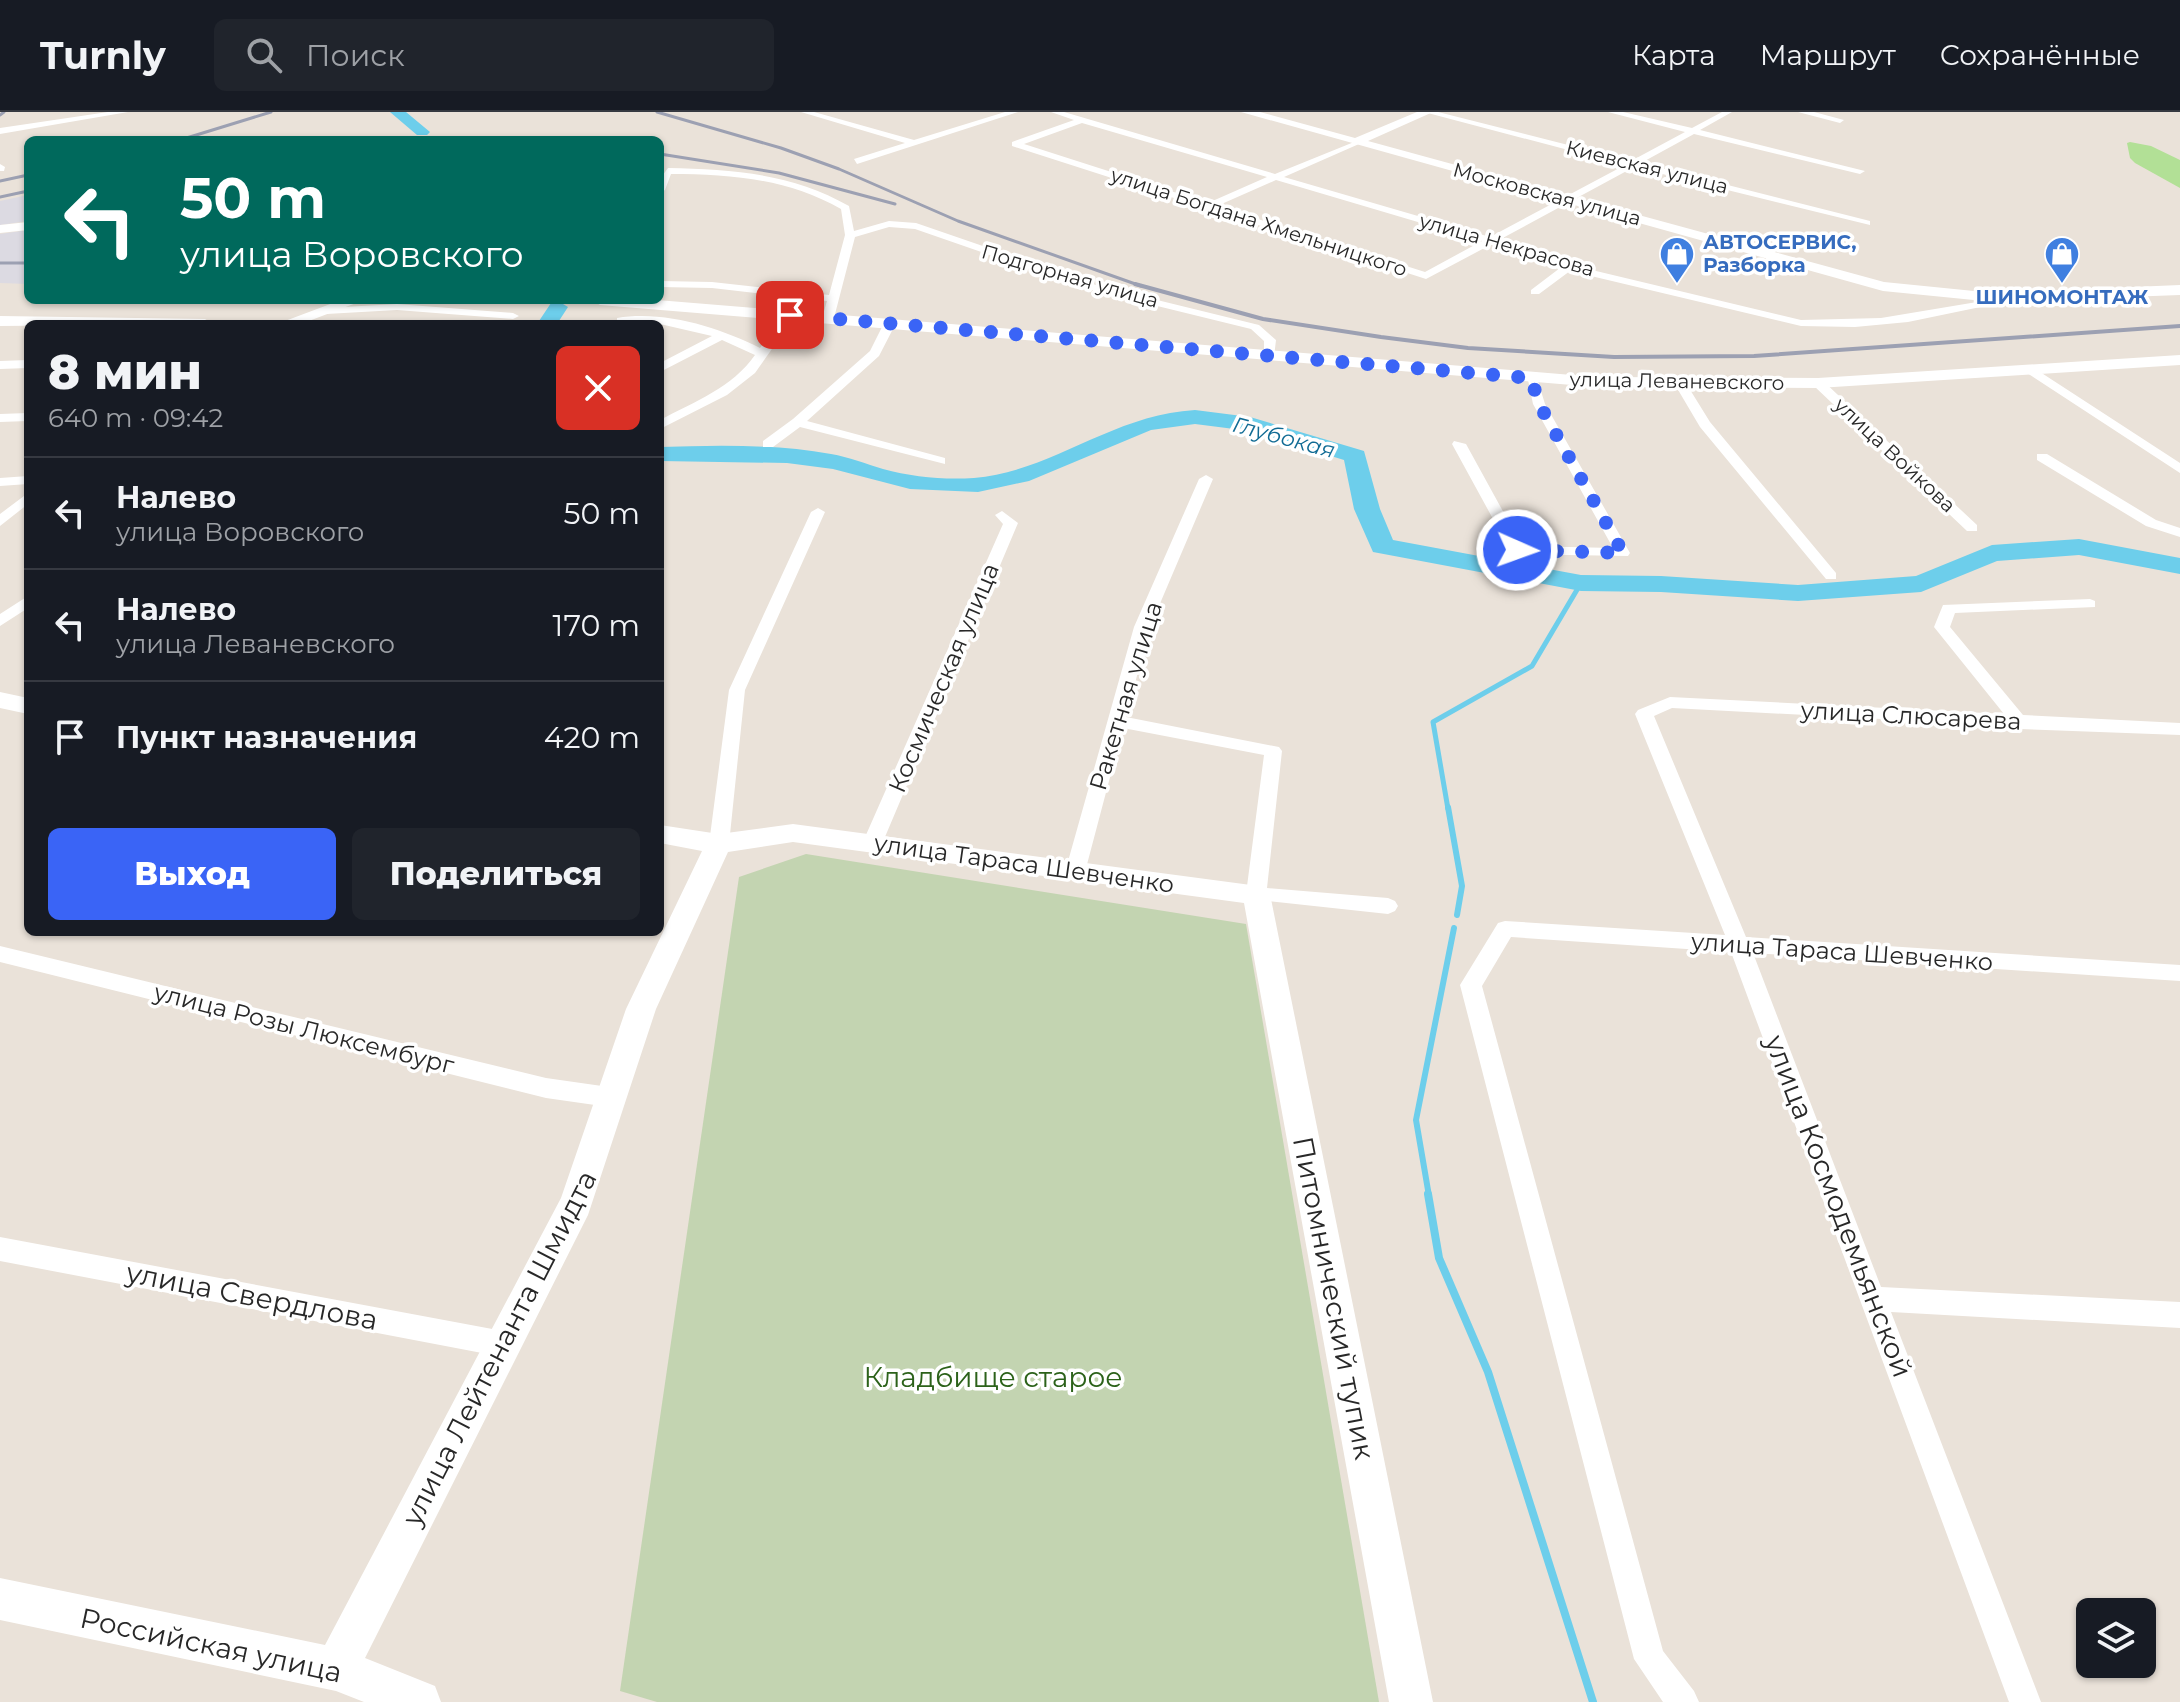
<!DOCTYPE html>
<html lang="ru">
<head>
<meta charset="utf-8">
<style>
  body { margin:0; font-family:Montserrat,sans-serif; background:#20242c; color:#f1f3f6; height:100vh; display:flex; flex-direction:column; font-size:30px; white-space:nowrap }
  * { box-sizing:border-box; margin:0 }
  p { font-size:26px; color:#9ea1a6 }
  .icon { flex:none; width:44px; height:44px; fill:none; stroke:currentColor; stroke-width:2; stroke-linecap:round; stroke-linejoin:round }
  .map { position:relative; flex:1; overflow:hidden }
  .sheet { position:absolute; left:24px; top:208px; width:640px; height:616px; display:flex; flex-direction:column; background:#171b24; border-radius:12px; box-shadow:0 2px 6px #0004 }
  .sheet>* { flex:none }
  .hud { position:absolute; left:24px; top:24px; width:640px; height:168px; border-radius:12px; box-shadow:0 2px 6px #0004; background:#00695c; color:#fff; overflow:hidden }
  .tools { position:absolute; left:2076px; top:1486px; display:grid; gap:16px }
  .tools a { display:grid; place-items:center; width:80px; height:80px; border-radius:12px; background:#171b24; box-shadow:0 2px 6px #0004; font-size:40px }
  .pin { position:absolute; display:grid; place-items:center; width:68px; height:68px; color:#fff; margin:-34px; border-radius:16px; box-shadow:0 4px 12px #0006 }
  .me { position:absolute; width:88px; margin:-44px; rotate:92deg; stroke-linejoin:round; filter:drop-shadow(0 0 6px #0008) }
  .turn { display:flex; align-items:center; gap:28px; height:168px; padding:0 24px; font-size:36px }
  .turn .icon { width:104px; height:104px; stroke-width:2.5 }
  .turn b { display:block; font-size:56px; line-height:68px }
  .round { display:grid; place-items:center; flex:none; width:84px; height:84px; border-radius:12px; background:#20242c }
  .headline { display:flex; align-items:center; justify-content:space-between; height:136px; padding:0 24px }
  h1 { font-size:48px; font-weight:800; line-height:60px }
  .primary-button { display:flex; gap:16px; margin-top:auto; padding:16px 24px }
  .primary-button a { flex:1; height:92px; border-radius:12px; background:#3a64f6; color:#fff; font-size:32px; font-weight:800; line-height:92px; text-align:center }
  .primary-button a+a { background:#20242c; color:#f1f3f6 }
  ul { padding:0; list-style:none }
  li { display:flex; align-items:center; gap:24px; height:112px; padding:0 24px; border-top:2px solid #363941 }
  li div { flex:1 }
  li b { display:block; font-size:30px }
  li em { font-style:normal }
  header { display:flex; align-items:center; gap:48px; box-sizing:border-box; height:112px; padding:0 40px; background:#171b24; border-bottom:2px solid #363941 }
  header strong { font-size:38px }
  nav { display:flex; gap:44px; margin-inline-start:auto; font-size:28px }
  .search { width:560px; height:72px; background:#20242c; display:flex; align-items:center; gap:20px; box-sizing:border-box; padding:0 28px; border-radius:12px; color:#9ea1a6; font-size:30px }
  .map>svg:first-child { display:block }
</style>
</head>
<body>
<header>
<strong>Turnly</strong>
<div class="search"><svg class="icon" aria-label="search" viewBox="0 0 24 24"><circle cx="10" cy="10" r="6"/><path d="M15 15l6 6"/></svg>Поиск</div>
<nav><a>Карта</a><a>Маршрут</a><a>Сохранённые</a></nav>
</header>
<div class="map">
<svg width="2180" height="1590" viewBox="0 0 2180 1590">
  <rect width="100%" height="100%" fill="#eae2d9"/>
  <!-- industrial -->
  <path fill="#dcdae2" d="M28,83V109L0,113V89Z
    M28,118V172L0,171V122Z"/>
  <!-- green -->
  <path fill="#b2e096" d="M2130,30L2151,34L2180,48V76L2135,51L2130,46L2127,31Z"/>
  <!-- cemetery -->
  <path fill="#c3d4b1" d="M806,742L1246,812L1379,1590H657L620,1579L739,765Z"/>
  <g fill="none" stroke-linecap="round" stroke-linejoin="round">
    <!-- stream-far2 -->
    <path stroke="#6dceeb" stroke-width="5" d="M1448,697L1433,610L1532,554L1581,471"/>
    <!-- stream-far1 -->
    <path stroke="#6dceeb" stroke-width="6" d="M1448,695L1462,774L1457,803
      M1429,1084L1416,1008L1454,816"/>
    <!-- stream -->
    <path stroke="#6dceeb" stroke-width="8" d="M1428,1082L1439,1146L1488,1260L1593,1590"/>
    <!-- river -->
    <path fill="#6dceeb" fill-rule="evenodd" d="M390,0H406L430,20L427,23H417Z
      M558,189L568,195L557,212H537L551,191Z
      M1195,298L1250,305L1364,339L1380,397L1393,428L1581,463L1661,464L1798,473L1916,464L1992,433L2079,427L2180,446V462L2079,443L1997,449L1921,480L1798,489L1661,480L1581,479L1373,440L1354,397L1344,348L1250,319L1195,312L1151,318L1029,369L978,380L910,377L833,357L787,351L660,349V335C717,333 774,332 831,342C849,345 866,352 883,357C912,365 944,368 974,366C1051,360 1111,303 1195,298Z"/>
    <!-- street -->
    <path fill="#fff" fill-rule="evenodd" d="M108,0H128L0,22V16Z
      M801,0H814L914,28L1005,0H1018L857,52L854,47L905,31Z
      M1051,0H1064L1275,62L1359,28V32L1284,65L1490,125L1625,53L1424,0H1438L1631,49L1685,20L1608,0H1623L1692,16L1722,0H1732L1700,18L1865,59L1860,62L1694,22L1641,51L1870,109V113L1634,55L1499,128L1571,153L1801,208L1881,206L2013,184L2019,187L1908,210L1855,215L1801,214L1570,159L1539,182H1531V178L1560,156L1492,132L1426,167L1012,34V30L1074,8ZM1082,11L1267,65L1208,91L1024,32ZM1276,68L1482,129L1425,160L1217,94Z
      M1798,0H1814L1844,8L1840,11Z
      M0,52L5,55L4,59H0Z
      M668,56C732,57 793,62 849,94L854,119L889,109L916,111L1096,173L1259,213L1276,228L1274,245L1264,248V229L1251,217L1088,177L915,117L889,115L855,125L834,206L828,209L822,206L827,189L712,176L660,175V169L712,170L829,183L845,123L841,97C788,67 731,62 671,62L665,78L660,81V67Z
      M397,192L513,201L519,204L513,207L397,198L326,202L320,199L326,196Z
      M790,200L796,203L755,261L727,283L660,317V308C694,290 733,275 755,243L722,228L660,260V251L712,224L660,212L621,211L617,210V206C665,198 720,216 760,236L786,201Z
      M889,210L895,213L879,244L807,309L945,346V352L800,315L773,335H763V329L793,307L870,239L883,213Z
      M28,248V256L0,257V249Z
      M2031,254L2180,351V361L2027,261V255Z
      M1527,263L1537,266L1545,292L1630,441L1628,444L1517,442L1510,438L1452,332L1454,329L1466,332L1522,434L1613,436L1533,292Z
      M1676,268H1684L1710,310L1836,461V467H1826L1700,315L1674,271Z
      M1814,268H1822L1977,413V419H1967L1814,274Z
      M28,301V309L0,310V302Z
      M2037,342H2047L2156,408L2180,416V425L2146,414L2037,348Z
      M1206,363L1213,367L1150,515L1126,605L1279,635L1282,639L1267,776L1388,786L1395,789L1398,794L1395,799L1388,802L1249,787L1246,782L1264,643L1123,616L1085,760L1075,767L1065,760L1134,515L1199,367Z
      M28,364V372L0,374V366Z
      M28,381V392L0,414V402Z
      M818,396L825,400L745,578L729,732L726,737H712L709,732L729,578L811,400Z
      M1002,399L1018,411L882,732L879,737H865L862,732L1003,412L995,403Z
      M28,484V496L0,514V502Z
      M2090,487L2095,489V495L1955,501L1950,515L2023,603L2180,611V623L2020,617L2013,614L1672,596L1654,604L1746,825L2180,853V869L1753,841L1881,1175L2180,1190V1216L1891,1200L2041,1590H2009L1731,840L1511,825L1482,874L1663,1539L1694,1579L1699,1590H1663L1634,1547L1460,873L1498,811L1505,809L1725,823L1635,602L1638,598L1670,585L2004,602L1934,515L1943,493Z
      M0,834L546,966L609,975L617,978L620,985L617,992L609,995L546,986L0,850Z
      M0,1125L503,1219L512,1223L516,1232L512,1241L503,1245L0,1149Z"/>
    <!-- secondary -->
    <path fill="#fff" fill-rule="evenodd" d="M1241,0H1260L1355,26L1417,0H1433L1368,29L1884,170L1994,181L2180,173V183L1994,190L1883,179Z
      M28,110V118L0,121V113Z
      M341,188H364L301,212H277Z
      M592,188H657L1596,265L1818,266L2180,243V253L1818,276L1596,275L600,193Z
      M0,204L205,207L213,212L0,214Z
      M0,580L28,586V602L0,596Z
      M793,712L1266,775L1270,782L1433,1590H1389L1244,791L793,730L728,740L656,897L588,1103L365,1546L435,1574L441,1590H364L336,1579L0,1508V1466L325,1533L561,1086L626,897L702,739L660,731V713L719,722Z"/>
    <!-- rail-far1 -->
    <path stroke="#9ca0b2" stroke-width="3" d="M657,0L781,36L839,57L958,109L1141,174
      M0,3L4,0
      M180,28L271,0
      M660,42L779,61L895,92
      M0,69L28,63
      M0,85L28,79
      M0,151H28"/>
    <!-- rail -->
    <path stroke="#9ca0b2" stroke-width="4" d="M1135,172L1263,207L1381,225L1468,236L1614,245L1754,244L2180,214"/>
  </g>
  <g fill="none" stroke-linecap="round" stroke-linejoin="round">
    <!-- route -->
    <path stroke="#3a64f6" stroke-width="14" stroke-dasharray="0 25.2" d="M790,203L1531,266L1539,292L1623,441L1517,438"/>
  </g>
  <!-- icons -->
  <defs>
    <symbol id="shop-pin" viewBox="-11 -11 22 30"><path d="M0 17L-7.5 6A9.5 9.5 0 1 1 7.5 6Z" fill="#3f7fe0" stroke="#fff"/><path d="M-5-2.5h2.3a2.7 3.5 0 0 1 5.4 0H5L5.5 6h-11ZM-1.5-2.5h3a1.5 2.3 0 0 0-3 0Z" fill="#fff"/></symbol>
  </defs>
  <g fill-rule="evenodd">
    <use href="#shop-pin" x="1657" y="122" width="40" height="54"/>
    <use href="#shop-pin" x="2042" y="122" width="40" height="54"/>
  </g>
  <g text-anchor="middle" stroke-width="7" stroke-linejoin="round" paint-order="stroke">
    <!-- far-street labels -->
    <g font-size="20" fill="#282828" stroke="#fff">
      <text transform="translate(1647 55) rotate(14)" y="7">Киевская улица</text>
      <text transform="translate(1547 82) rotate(15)" y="7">Московская улица</text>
      <text transform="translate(1259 110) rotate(18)" y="7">улица Богдана Хмельницкого</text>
      <text transform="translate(1507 133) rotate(16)" y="7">улица Некрасова</text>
      <text transform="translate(1070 164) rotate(16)" y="7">Подгорная улица</text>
      <text transform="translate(1677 269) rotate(1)" y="7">улица Леваневского</text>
      <text transform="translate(1895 343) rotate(43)" y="7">улица Войкова</text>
    </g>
    <!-- far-shop labels -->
    <g font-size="20" font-weight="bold" fill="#366cbe" stroke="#fff" text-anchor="start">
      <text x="1703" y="137">АВТОСЕРВИС,<tspan x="1703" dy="23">Разборка</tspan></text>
      <text x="2062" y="192" text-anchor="middle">ШИНОМОНТАЖ</text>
    </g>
    <!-- far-water labels -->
    <g font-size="22" font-style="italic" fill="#106b94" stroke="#fff">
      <text transform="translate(1284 325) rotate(15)" y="8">Глубокая</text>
    </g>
    <!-- street labels -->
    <g font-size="24" fill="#282828" stroke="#fff">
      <text transform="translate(944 566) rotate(-67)" y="8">Космическая улица</text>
      <text transform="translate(1126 584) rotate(-73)" y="8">Ракетная улица</text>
      <text transform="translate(1911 604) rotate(3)" y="8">улица Слюсарева</text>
      <text transform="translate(1024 752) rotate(8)" y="8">улица Тараса Шевченко</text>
      <text transform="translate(1842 840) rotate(4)" y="8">улица Тараса Шевченко</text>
      <text transform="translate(304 917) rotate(14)" y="8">улица Розы Люксембург</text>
    </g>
    <!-- near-street labels -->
    <g font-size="28" fill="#282828" stroke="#fff">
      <text transform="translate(1839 1094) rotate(69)" y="10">улица Космодемьянской</text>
      <text transform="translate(252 1184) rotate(11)" y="10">улица Свердлова</text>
      <text transform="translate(1334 1186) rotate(79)" y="10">Питомнический тупик</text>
      <text transform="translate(499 1236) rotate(-63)" y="10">улица Лейтенанта Шмидта</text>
      <text transform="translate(211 1533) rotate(12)" y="10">Российская улица</text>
    </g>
    <!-- near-park labels -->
    <g font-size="28" fill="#2c621a" stroke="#fff">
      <text x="993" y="1275">Кладбище старое</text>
    </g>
  </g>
</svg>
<div class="tools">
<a><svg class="icon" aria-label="layers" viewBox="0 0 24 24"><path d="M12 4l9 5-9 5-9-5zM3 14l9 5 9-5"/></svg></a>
</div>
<div class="pin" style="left:790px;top:203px;background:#d93025"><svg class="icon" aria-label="arrive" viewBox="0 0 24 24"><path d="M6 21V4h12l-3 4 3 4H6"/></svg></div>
<svg class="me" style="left:1517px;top:438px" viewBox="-20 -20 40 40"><circle r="17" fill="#3a64f6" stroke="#fff" stroke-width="3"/><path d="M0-11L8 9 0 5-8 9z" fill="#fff"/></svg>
<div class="hud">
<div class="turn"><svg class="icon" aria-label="left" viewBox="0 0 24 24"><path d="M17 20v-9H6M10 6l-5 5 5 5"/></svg><div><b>50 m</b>улица Воровского</div></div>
</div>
<section class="sheet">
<div class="headline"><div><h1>8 мин</h1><p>640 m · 09:42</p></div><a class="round" style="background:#d93025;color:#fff"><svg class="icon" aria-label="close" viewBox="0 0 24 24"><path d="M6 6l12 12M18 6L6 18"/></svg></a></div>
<ul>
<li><svg class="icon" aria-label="left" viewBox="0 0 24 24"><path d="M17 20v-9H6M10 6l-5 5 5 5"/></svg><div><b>Налево</b><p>улица Воровского</p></div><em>50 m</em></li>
<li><svg class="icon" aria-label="left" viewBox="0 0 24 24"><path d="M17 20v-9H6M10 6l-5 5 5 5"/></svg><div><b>Налево</b><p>улица Леваневского</p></div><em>170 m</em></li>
<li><svg class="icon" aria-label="arrive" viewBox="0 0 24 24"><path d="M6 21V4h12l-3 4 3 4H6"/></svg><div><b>Пункт назначения</b></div><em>420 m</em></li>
</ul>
<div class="primary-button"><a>Выход</a><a>Поделиться</a></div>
</section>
</div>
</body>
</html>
